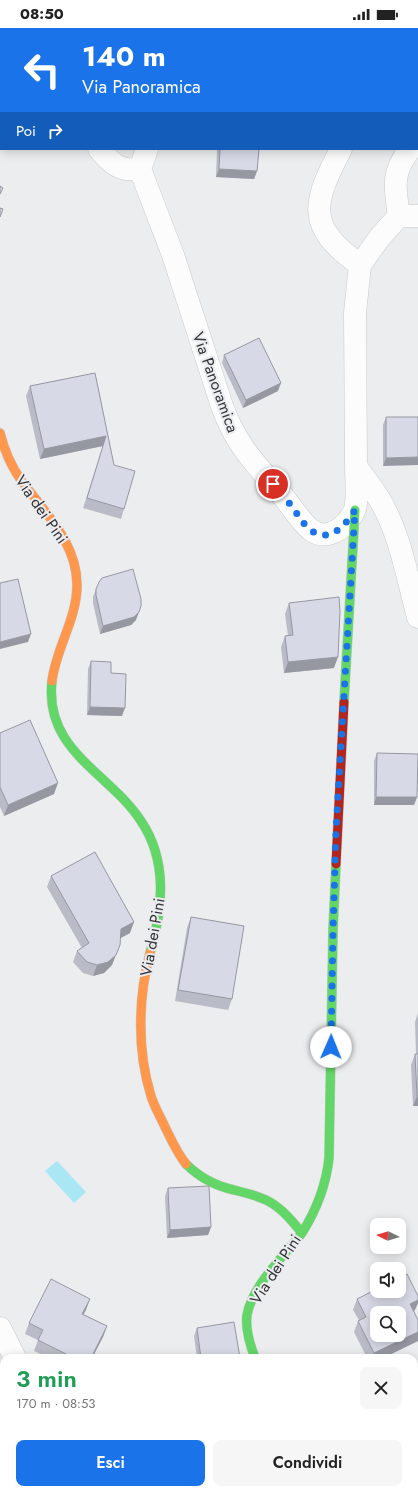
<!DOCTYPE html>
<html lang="it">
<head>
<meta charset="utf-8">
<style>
  body { margin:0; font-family:Jost,sans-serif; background:#f6f6f6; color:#222; height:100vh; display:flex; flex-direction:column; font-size:15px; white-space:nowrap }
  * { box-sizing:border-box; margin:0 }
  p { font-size:13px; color:#767676 }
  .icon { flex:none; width:22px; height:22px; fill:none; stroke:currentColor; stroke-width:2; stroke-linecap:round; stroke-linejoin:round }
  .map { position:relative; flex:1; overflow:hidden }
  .sheet { position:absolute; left:0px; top:1326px; width:418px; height:140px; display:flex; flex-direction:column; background:#fff; border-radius:12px 12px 0 0; box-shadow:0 2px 10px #0003 }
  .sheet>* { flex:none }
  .banner { position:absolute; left:0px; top:0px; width:418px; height:122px; box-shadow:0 2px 10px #0003; background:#1a73e8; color:#fff; overflow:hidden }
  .needle { width:26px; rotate:275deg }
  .fabs { position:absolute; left:370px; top:1190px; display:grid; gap:8px }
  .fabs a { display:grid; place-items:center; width:36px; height:36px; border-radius:8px; background:#fff; box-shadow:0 2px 10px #0003; font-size:20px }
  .pin { position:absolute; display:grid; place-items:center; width:34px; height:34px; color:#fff; margin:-17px; border:2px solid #fff; border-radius:50%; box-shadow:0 1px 4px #0007 }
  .me { position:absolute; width:44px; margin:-22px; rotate:1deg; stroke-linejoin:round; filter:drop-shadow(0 0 3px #0008) }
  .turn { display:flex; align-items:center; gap:14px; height:84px; padding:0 16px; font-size:18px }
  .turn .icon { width:52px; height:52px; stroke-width:2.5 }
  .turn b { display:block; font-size:28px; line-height:34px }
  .then { display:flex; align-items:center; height:38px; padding:0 16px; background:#0003; gap:8px; font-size:15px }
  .round { display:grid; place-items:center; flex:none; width:42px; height:42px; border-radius:8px; background:#f6f6f6 }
  .overview { display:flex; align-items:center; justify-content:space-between; height:68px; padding:0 16px }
  h1 { font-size:24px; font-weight:600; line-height:30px; color:#1e9e55 }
  .button { display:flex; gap:8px; margin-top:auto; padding:8px 16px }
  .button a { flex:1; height:46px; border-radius:8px; background:#1a73e8; color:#fff; font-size:16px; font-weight:600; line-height:46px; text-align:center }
  .button a+a { background:#f6f6f6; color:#222 }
  .status { display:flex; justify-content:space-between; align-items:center; height:28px; padding:0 20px; background:#fff; direction:ltr }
  .status svg { height:11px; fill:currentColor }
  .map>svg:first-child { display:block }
</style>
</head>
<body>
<div class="status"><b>08:50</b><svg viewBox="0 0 49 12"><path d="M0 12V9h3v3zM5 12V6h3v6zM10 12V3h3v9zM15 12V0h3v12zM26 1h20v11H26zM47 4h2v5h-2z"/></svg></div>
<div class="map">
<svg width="418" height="1466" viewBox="0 0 418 1466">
  <rect width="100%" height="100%" fill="#ecedef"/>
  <!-- water -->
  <path fill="#a9e7f5" d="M57,1133L86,1164L74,1175L45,1143Z"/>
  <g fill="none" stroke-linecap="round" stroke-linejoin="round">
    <defs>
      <path id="street" d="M131,0V1
        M360,0V1
        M0,2L1,4
        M99,121C112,136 120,144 140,141L173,227L222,378C236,417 255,435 281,466C290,476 300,493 310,501C323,512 337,505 347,494C350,490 354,485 355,481C358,472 356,449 356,438C363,448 371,458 378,469C400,504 407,549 418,589
        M341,121C313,175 305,198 360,237
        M140,141L147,121
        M399,188C395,160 391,145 410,121
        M356,438L355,285L360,237L380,209L399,188H418
        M0,1300L15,1330
        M414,1405L418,1404
        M94,1462L97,1466"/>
      <path id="fast" d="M52,653C44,723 109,744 141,793C168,833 163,881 150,925
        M344,674L355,482
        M186,1136C199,1149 216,1158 234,1162C245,1165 256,1167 266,1172C281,1179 292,1193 302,1205C284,1228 252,1258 247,1287C245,1302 250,1317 255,1330
        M302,1205C317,1181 326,1158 329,1130L333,902L336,836"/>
      <path id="slow" d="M0,405C4,421 11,438 21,452C44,484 77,514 77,557C77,591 56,620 52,653
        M150,925C138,970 137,1023 151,1068C154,1078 160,1088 165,1099C171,1111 177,1125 186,1136"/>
      <path id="jam" d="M336,836L344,674"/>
    </defs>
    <!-- street casing -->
    <use href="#street" stroke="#c8c9ca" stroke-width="23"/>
    <!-- fast casing -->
    <use href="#fast" stroke="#c8c9ca" stroke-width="10"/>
    <!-- slow casing -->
    <use href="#slow" stroke="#c8c9ca" stroke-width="10"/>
    <!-- jam casing -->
    <use href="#jam" stroke="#c8c9ca" stroke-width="10"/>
    <!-- street -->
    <use href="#street" stroke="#fcfcfd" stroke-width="22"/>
    <!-- fast -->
    <use href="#fast" stroke="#63d668" stroke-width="9"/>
    <!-- slow -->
    <use href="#slow" stroke="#ff974d" stroke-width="9"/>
    <!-- jam -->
    <use href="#jam" stroke="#b3261e" stroke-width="9"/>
  </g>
  <!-- wall -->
  <path fill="#b9bbc6" d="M217,121H259L257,143L254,151L216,149Z
    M224,327L278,363L243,380L222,335Z
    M95,345L114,437L124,481L121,491L83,480L103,418L40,431L26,368L30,358Z
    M386,389H418L383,438V397Z
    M96,561L136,592L131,597L100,606L93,575V569Z
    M289,575L334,640L284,645L281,619L285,608H288L285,586Z
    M91,633L111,645L122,688L87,687L88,641Z
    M0,705L54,766L4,788L0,779Z
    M377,725L417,769L414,777H374V733Z
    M51,848L130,905L120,910L112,937L104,945L93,948L83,945L73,934L77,923L82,920L47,859Z
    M191,889L232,971L228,982L175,973L187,900Z
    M418,985V1078H413L411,1037L415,1026H416L415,994Z
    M168,1160L211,1199L208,1207L167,1210L165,1168Z
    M357,1271L415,1282L414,1283L418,1292V1313L383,1330H367L354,1304L358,1293L359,1292L353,1282Z
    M86,1282L83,1286L107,1298L103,1309L92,1330H49L34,1323L38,1312L25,1306L29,1295Z
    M197,1300L240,1330H197L194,1308Z
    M390,1462H414L418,1466H390L389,1464Z"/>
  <!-- shaded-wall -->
  <path fill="#9698a1" d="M418,39V46L417,47V40Z
    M219,141L257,143L254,151L216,149Z
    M281,355L278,363L243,380L246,372Z
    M106,408L103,418L40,431L44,421Z
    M418,429V437L383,438L386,430Z
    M139,584L136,592L131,597L100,606L103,598Z
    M31,606L28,614L0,621V614Z
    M338,629L334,640L284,645L288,634Z
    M90,679L125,680L122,688L87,687Z
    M58,755L54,766L4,788L8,777Z
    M376,769H417L414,777H374Z
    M134,894L130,905L117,912L121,901Z
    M120,917L112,937L104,945L93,948L97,937Z
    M417,1068H418V1078H413Z
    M211,1199L208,1207L167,1210L170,1202Z
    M90,1271L86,1282L78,1296L82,1286Z
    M418,1272V1275L415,1282L406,1286L410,1276Z
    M107,1298L103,1309L92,1330H91Z
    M418,1304V1313L383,1330H372L374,1325Z"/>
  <!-- building -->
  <path fill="#d7d9e6" stroke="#9698a1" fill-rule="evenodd" d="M37,0H89V1H37Z
    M417,6H418V39L417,40Z
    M220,121H259L257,143L219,141Z
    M0,158L3,160L0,166Z
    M0,180L3,181L0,189Z
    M259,310L281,355L246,372L224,327Z
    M95,345L114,437L135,443L124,481L87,470L106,408L44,421L30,358Z
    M386,389H418V429L386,430Z
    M133,541L141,571V578L139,584L134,589L103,598L96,567V561L99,554L102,550Z
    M18,551L31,606L0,614V555Z
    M339,569L340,583L338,629L288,634L285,608L293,607L289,575Z
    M91,633L111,634V645L126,646L125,680L90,679Z
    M30,692L58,755L8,777L0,759V705Z
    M377,725L418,726L417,769H376Z
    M95,824L134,894L121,901L120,917L116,927L108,934L97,937L87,934L77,923L89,915L51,848Z
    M191,889L244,898L232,971L178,962Z
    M415,1026H418V1068H417Z
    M209,1158L211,1199L170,1202L168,1160Z
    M407,1246L418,1268V1272L410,1276L418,1292V1304L374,1325L358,1293L366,1289L357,1271L377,1261V1263H399V1250ZM377,1285H399V1307H377Z
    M51,1251L90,1271L82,1286L107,1298L91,1330H74L38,1312L43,1302L29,1295Z
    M234,1294L240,1330H201L197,1300Z
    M418,1442V1466H397L395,1462H414V1444Z
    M0,1449L4,1453V1462H14L18,1466H0Z"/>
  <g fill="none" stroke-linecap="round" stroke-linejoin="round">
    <!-- route -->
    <path stroke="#1a73e8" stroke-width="7" stroke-dasharray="0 12.6" d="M273,456C280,464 287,472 293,480C298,487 302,494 308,500C328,518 345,498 355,482L336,803L333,902L331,1019"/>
  </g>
  <g text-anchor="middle" stroke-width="4" stroke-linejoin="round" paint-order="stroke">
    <!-- street labels -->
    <g font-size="16" fill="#353537" stroke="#ebecf0">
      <text transform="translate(216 354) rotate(70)" y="6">Via Panoramica</text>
      <text transform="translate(42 481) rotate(55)" y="6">Via dei Pini</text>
      <text transform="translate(152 909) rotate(-80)" y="6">Via dei Pini</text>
      <text transform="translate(275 1241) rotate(-57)" y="6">Via dei Pini</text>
    </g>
  </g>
</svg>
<div class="fabs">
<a><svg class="needle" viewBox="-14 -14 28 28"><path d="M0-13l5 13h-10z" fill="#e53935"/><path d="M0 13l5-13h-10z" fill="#767676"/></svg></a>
<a><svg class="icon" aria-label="sound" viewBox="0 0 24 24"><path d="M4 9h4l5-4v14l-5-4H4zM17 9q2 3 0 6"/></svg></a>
<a><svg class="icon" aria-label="search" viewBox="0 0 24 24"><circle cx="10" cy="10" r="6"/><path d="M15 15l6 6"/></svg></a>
</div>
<div class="pin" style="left:273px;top:456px;background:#d93025"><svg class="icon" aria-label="arrive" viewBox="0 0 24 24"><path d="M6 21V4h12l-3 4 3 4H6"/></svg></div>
<svg class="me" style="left:331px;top:1019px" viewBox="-20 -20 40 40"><circle r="19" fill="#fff"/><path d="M0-13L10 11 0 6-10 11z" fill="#1a73e8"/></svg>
<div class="banner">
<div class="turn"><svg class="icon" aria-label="left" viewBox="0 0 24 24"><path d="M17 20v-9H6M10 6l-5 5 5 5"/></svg><div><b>140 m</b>Via Panoramica</div></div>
<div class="then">Poi<svg class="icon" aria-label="right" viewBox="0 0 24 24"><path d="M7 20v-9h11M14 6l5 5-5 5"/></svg></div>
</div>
<section class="sheet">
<div class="overview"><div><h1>3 min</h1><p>170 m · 08:53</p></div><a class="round"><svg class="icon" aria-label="close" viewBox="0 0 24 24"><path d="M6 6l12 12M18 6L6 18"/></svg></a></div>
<div class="button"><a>Esci</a><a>Condividi</a></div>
</section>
</div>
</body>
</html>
